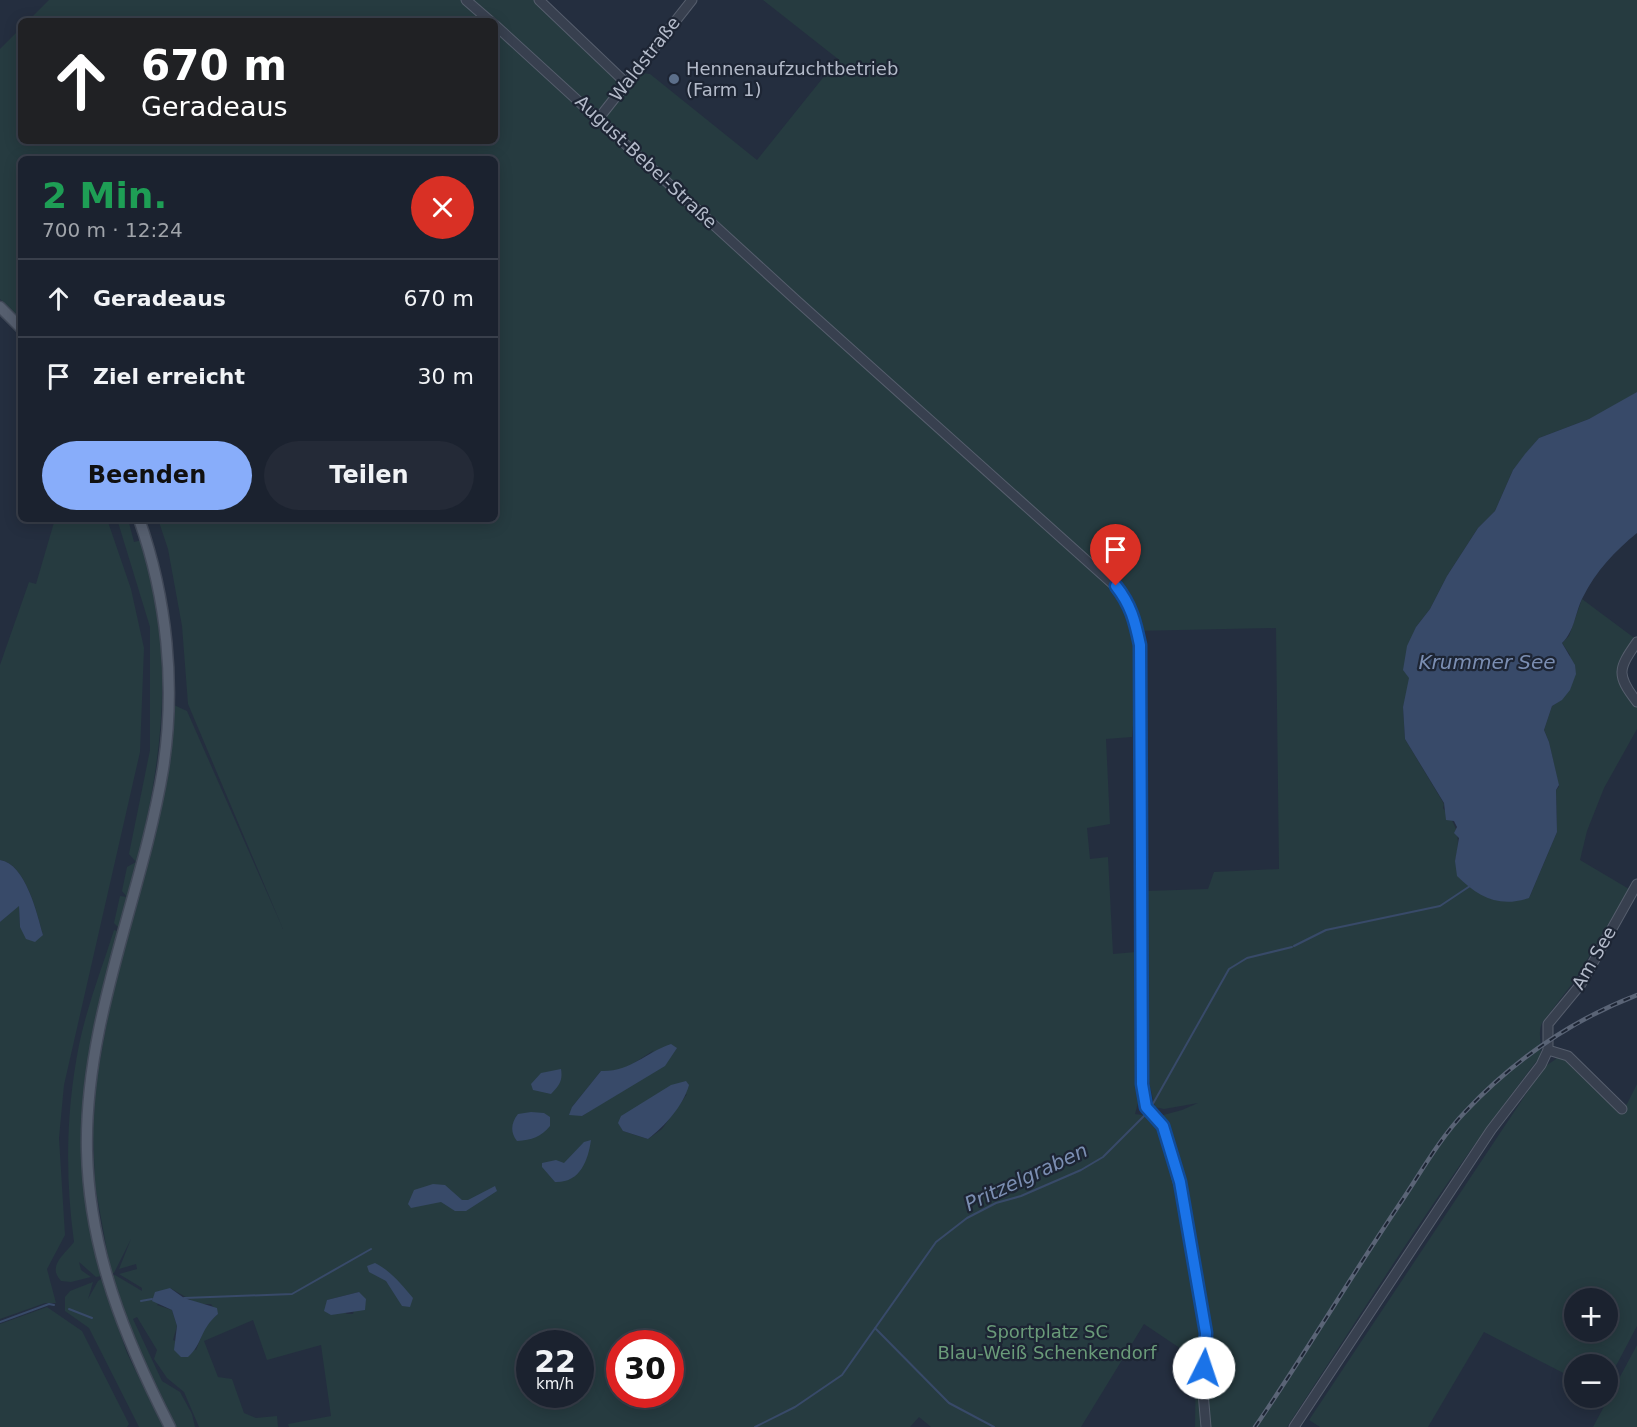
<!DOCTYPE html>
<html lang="de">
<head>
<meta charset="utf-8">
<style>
  body { margin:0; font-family:"DejaVu Sans",sans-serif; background:#242a37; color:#f1f3f6; height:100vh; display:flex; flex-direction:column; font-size:22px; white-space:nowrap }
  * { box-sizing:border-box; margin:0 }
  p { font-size:20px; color:#a0a4aa }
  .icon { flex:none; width:33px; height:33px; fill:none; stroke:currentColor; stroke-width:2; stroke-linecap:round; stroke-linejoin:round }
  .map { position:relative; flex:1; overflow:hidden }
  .sheet { position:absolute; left:18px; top:156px; width:480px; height:366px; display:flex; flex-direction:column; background:#1b222f; border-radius:9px; box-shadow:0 3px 15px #0003,0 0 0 2px #393f4b }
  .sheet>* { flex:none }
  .banner { position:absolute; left:18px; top:18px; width:480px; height:126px; border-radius:9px; box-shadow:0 3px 15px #0003,0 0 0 2px #393f4b; background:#202124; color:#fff; overflow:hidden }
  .buttons { position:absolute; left:1564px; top:1288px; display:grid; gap:12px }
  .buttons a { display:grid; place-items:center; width:54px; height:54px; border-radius:50%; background:#1b222f; box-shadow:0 3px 15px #0003,0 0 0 2px #393f4b; font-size:30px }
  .speed { position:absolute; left:516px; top:1330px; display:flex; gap:12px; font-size:30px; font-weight:700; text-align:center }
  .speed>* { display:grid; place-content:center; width:78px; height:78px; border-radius:50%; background:#1b222f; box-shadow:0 3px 15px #0003,0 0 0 2px #393f4b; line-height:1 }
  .speed small { font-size:15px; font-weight:400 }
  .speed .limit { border:9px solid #d22; background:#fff; color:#111 }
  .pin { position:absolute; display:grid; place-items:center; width:51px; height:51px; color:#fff; margin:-62px -26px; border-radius:50% 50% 50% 0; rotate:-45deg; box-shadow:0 0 6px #0007 }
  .pin .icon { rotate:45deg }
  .me { position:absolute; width:66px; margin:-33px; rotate:4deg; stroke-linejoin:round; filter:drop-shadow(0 0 4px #0008) }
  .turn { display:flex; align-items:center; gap:21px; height:126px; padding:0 24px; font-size:27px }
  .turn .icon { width:78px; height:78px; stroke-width:2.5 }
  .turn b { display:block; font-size:42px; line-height:51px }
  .round { display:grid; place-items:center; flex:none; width:63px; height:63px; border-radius:32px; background:#242a37 }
  .summary { display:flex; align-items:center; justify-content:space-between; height:102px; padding:0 24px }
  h1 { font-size:36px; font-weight:800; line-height:45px; color:#1e9e55 }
  .button { display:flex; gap:12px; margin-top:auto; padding:12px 24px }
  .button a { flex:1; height:69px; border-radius:36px; background:#88adfa; color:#111; font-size:24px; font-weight:800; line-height:69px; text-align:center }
  .button a+a { background:#242a37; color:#f1f3f6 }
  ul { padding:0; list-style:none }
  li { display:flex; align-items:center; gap:18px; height:78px; padding:0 24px; border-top:2px solid #393f4b }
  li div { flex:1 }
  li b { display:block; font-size:22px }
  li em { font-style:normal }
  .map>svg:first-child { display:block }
</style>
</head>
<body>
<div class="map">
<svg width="1637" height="1427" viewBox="0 0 1637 1427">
  <rect width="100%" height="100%" fill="#242e3f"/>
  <!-- green -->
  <path fill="#263b40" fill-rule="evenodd" d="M49,0H535L623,82L632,72L650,74L757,160L838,59L763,0H1637V392L1621,403L1589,419L1539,438L1513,470L1495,511L1478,528L1447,576L1430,609L1416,627L1408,690L1403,707L1405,739L1444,804L1443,808C1458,826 1461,838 1455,861L1529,898L1557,832L1556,790L1559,787L1549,742L1544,730L1552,706L1562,699L1570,655L1562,643L1569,636L1582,599L1637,640L1620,670L1637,702V729L1604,788L1587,831L1580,860L1629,889L1575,980L1542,1023C1537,1035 1543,1045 1540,1057C1448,1174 1369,1302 1287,1427H1195L1196,1359L1144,1324L1081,1427H931L919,1417L910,1427H289L288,1424L331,1416L321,1345L267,1360L253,1320L204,1341L218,1377L232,1379L244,1413L256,1418L277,1416L278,1427H199L184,1392L167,1378L154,1359L157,1350L137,1317L133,1319L162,1381L180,1392L192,1414L195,1427H176L133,1336L111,1276L115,1275L142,1291V1288L119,1274L137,1269L136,1264L119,1269L131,1239L114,1273H111L95,1185L93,1133L96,1082L112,995L152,842L174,705L187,711L283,929L188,704L182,626L168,549L158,519H495V159H21V319L0,299V49L21,28V141H495V21H28ZM1276,628L1279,869L1214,872L1208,889L1145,891L1149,1082L1155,1107L1164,1109L1198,1103L1182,1110L1156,1117L1135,1114L1138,1103L1136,952L1113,954L1108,857L1090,859L1087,828L1110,824L1106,739L1132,737L1135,703L1133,631ZM654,1050L609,1098L582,1116L572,1107L601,1071H622ZM687,1094L662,1129L648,1139L623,1131ZM170,1288L198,1304H211L218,1314L206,1324L196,1350L173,1340L177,1326L172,1310L157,1305ZM359,1292L353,1314H347L327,1300ZM530,1344H580V1395H530ZM620,1344H670V1395H620Z
    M55,519H107L131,589L144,648L140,752L64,1085L59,1138L65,1235L47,1269L56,1303H45L0,1319V922L19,905L20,927L43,935C37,914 26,864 0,860V665L29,582L36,584Z
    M117,519H128L134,542L142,540C180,677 159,780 124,914C113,956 97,998 92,1041C88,1078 92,1118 92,1155C92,1197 90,1234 101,1276L96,1277L79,1262L81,1270L91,1277L71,1282L61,1281C47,1266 64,1255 74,1242C65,1176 66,1111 79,1045C87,1006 102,968 114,930L117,931L118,927L114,923L120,896L127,897L122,891L127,867L136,862L129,854L150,750V627Z
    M1557,1056L1573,1063L1620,1110L1627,1104L1637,1084V1326L1608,1381V1365H1575V1379L1484,1332L1428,1427H1320L1309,1420L1544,1067L1556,1059ZM1575,1299H1608V1332H1575Z
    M101,1279L127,1353L163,1427H139L89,1328L65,1311V1297L70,1291L93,1282L88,1299L98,1281Z
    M47,1307L82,1331L129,1424L127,1427H0V1324Z
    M1637,1345V1427H1593Z"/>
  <!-- water -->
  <path fill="#384a69" d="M1637,392V533C1615,551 1596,571 1583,597C1575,612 1575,631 1562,643L1575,665L1576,674L1570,690L1562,700L1552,706L1544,730L1549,742L1559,785L1556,790L1557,832L1529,898C1499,908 1478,897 1457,876L1455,861L1459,838L1454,833L1457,827L1454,821L1446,820L1444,803L1405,739L1403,707L1409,678L1403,670L1407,646L1416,627L1430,609L1447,576L1478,528L1495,511L1513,470L1525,454L1539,438L1589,419Z
    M0,860C26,864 37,914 43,935L35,942L26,939L20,927L19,906L0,922Z
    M671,1044L677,1048L665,1066L582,1116L569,1115L572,1107L601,1071C631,1072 644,1053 671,1044Z
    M561,1069C563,1081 559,1086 551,1094L533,1090L531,1084L541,1073Z
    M686,1081L689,1085C683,1106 665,1126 648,1139L623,1131L618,1123L621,1116L671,1085Z
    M531,1112L544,1113L550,1117V1126C541,1137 532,1140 517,1141C510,1132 511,1123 518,1114Z
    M591,1140C588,1161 580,1183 555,1182L542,1167V1163L556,1160L564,1163L584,1142Z
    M433,1184L445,1185L462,1200H468L495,1186L497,1191L466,1211H455L441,1202L411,1208L408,1204L414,1190Z
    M375,1263C392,1272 401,1284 413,1298L410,1307L402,1306L386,1281L369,1272L367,1266Z
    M170,1288L184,1298L217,1308L218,1314C199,1330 203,1344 188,1357H181L174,1350L177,1326L172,1310L152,1301L155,1292Z
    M359,1292L366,1299L365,1310L331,1315L324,1311L327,1300Z"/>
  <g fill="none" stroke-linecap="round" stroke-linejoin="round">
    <!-- stream -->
    <path stroke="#384a69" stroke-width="2" d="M1294,946L1326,930L1440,906L1470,886
      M1150,1109L1229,969L1247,958L1292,947
      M184,1298L292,1294L371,1249
      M141,1301L152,1299
      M69,1309L92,1318
      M0,1322L49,1304L54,1305
      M875,1328L949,1403L994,1427
      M755,1427L795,1407L842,1375L936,1242L967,1218L996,1203L1021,1196L1081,1170L1103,1157L1147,1113"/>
    <defs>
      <path id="minor" d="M466,0L490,21
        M539,0L626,83
        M495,25L796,300L1115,586C1131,605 1135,621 1140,645L1142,1084L1145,1107L1163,1126L1186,1211L1206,1333L1202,1381L1206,1427
        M599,118L692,0
        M1637,642C1618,669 1616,675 1637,702
        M1548,1050L1568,1056L1622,1109
        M1294,1427L1491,1130L1541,1065L1548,1050V1024L1581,984L1637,884"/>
      <path id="major" d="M0,307L21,328
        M139,519C167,598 176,686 163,769C142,897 84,1019 87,1151C89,1251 125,1339 170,1427"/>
    </defs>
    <!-- minor casing -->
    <use href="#minor" stroke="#565e6d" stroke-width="11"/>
    <!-- major casing -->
    <use href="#major" stroke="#414958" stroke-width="13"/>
    <!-- minor -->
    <use href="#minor" stroke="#38404f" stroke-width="9"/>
    <!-- major -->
    <use href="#major" stroke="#565f6f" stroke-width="10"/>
    <defs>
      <path id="rail" d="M1255,1427C1305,1354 1350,1278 1399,1205C1420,1174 1439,1139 1465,1112C1513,1061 1572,1020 1637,995"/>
    </defs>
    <!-- rail casing -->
    <use href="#rail" stroke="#5a6476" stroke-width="4.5"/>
    <!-- rail -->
    <use href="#rail" stroke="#1d2534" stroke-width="2" stroke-dasharray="7" stroke-linecap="butt"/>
  </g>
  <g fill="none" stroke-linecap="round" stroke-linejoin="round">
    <defs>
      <path id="route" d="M1116,586C1131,605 1135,621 1140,645L1142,1084L1146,1107L1163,1126L1180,1182L1206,1333L1204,1368"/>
    </defs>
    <!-- route casing -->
    <use href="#route" stroke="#114b97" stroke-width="15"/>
    <!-- route -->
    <use href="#route" stroke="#1a73e8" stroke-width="10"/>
  </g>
  <!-- markers -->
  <circle fill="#5c6f8a" stroke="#1d2534" stroke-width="2" cx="674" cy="79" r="6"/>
  <g text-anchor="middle" stroke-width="4.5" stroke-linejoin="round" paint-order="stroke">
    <!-- street labels -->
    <g font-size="18" fill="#b4bbca" stroke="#1d2534">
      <text transform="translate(645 59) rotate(-52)" y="6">Waldstraße</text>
      <text transform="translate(646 162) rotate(43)" y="6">August-Bebel-Straße</text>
      <text transform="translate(1594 958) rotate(-60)" y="6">Am See</text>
    </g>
    <!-- poi labels -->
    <g font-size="18" fill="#b4bbca" stroke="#1d2534" text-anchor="start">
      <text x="686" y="75">Hennenaufzuchtbetrieb<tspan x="686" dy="21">(Farm 1)</tspan></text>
    </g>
    <!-- park labels -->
    <g font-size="18" fill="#6a9b79" stroke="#1d2534">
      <text x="1047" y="1338">Sportplatz SC<tspan x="1047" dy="21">Blau-Weiß Schenkendorf</tspan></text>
    </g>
    <!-- water labels -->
    <g font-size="20" font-style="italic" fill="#7b8eb2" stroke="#1d2534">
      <text x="1487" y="669">Krummer See</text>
      <text transform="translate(1026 1177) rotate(-25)" y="7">Pritzelgraben</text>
    </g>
  </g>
</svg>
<div class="buttons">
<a>+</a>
<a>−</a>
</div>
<div class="speed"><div>22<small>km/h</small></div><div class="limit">30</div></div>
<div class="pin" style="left:1116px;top:586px;background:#d93025"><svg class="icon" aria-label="arrive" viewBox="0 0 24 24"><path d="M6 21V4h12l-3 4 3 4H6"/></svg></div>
<svg class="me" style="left:1204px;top:1368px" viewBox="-20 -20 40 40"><circle r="19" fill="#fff"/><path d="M0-13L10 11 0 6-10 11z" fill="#1a73e8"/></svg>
<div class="banner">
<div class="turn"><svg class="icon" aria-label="ahead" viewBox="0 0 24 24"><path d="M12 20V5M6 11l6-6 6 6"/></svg><div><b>670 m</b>Geradeaus</div></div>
</div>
<section class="sheet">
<div class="summary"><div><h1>2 Min.</h1><p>700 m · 12:24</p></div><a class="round" style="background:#d93025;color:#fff"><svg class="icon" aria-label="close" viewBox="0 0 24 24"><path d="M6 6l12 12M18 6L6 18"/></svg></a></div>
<ul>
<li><svg class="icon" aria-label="ahead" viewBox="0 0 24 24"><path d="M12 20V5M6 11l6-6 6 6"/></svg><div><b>Geradeaus</b></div><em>670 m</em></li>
<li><svg class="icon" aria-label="arrive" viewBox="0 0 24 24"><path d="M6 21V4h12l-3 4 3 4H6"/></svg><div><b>Ziel erreicht</b></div><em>30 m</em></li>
</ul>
<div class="button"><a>Beenden</a><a>Teilen</a></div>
</section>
</div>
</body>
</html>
